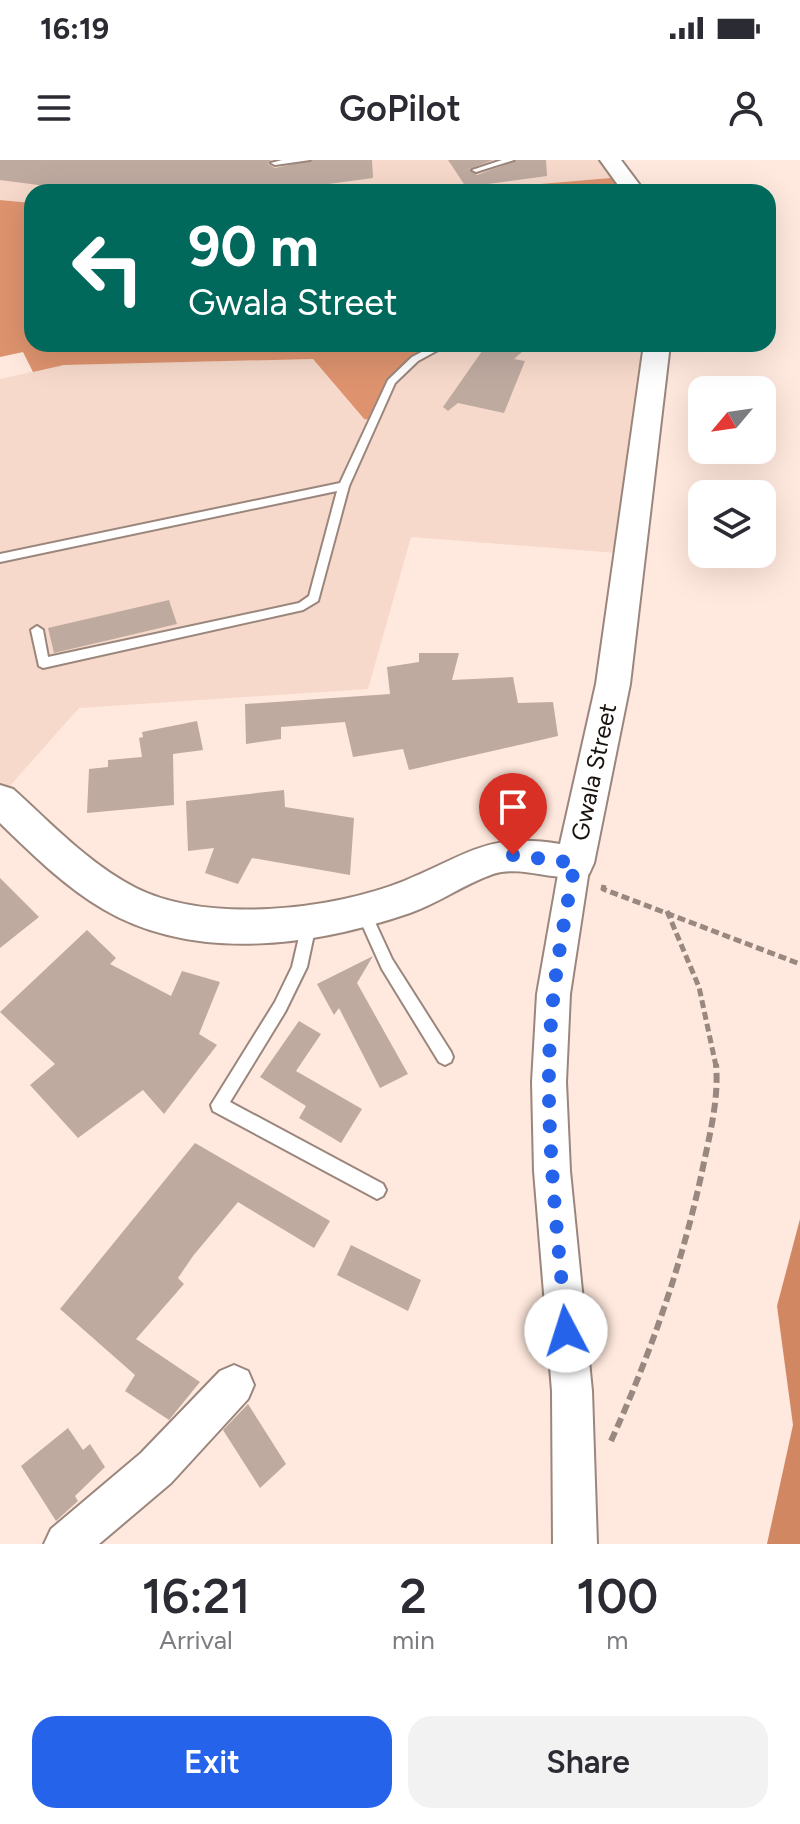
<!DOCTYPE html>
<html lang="en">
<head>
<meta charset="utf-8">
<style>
  body { margin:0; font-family:Figtree,sans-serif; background:#f2f2f3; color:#2b2b33; height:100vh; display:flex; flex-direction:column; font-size:30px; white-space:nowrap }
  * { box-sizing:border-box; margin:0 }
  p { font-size:26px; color:#7c7c81 }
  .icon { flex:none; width:44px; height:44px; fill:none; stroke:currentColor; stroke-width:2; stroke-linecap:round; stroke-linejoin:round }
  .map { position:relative; height:1384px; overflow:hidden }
  .side { display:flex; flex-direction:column; background:#fff; flex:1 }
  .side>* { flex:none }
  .banner { position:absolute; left:24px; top:24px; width:752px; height:168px; border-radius:24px; box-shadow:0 8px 32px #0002; background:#00695c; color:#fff; overflow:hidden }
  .needle { width:52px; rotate:241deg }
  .controls { position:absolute; left:688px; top:216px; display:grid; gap:16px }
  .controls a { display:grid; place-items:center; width:88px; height:88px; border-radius:16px; background:#fff; box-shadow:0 8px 32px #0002; font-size:40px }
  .pin { position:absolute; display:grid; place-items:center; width:68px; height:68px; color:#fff; margin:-82px -34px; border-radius:50% 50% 50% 0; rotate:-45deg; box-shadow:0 0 8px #0007 }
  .pin .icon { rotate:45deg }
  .me { position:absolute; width:88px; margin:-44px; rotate:355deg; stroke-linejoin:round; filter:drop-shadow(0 0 6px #0008) }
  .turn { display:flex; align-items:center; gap:28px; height:168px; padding:0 32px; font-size:36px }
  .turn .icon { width:104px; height:104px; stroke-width:2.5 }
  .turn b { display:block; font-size:56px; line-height:68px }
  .eta { display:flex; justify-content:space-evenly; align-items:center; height:136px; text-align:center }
  .eta b { font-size:48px; font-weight:600; line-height:56px }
  .primary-button { display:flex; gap:16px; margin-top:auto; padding:16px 32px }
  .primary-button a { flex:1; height:92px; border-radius:24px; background:#2563eb; color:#fff; font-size:32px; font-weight:600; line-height:92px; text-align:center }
  .primary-button a+a { background:#f2f2f3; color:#2b2b33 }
  .status { display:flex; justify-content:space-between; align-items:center; height:56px; padding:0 40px; background:#fff; direction:ltr }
  .status svg { height:22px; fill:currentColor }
  header { display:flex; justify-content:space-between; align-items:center; height:104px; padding:0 32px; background:#fff; font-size:36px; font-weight:600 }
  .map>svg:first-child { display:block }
</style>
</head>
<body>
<div class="status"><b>16:19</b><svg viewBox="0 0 49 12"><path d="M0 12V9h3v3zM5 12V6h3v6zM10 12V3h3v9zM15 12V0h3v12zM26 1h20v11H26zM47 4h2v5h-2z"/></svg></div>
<header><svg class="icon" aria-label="menu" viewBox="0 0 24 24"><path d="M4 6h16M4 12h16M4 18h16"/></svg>GoPilot<svg class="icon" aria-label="person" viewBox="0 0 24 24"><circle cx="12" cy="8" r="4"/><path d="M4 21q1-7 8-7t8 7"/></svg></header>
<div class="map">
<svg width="800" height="1384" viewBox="0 0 800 1384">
  <rect width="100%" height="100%" fill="#ffe8dd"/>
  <!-- built -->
  <path fill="#f6d9ca" d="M0,0H610L622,17L448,32H32V43L0,40Z
    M443,184H657L630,394L411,377L368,529L79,548L0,637V219L64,205L313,199L363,259L390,222L415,199Z"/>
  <!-- forest -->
  <path fill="#de936e" d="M622,17L632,32H448Z
    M0,40L32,43V184H443C401,207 392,217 373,260L364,259L313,199L64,205L33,212L23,192L0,197Z"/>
  <!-- water -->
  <path fill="#d18762" d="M800,1059V1384H767L793,1265L777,1146Z"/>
  <!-- building -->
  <path fill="#bfaaa0" d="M0,0H271L268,4L275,8L313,0H372L373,18L269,32H92L0,20Z
    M448,0H493L469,9L477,15L517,0H546L547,16L466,27Z
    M487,184L522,192L514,199L525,201L504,253L458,243L448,251L443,247Z
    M169,440L177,464L54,493L48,468Z
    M419,493H459L452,520L513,517L518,543L553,542L558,576L409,610L403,589L353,597L345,562L281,567V579L246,584L245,544L390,534L387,507L419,502Z
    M197,561L203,590L173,594L174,645L87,653L89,609L108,607V600L142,597L139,578L143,577L142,572Z
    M284,630L285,647L354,658L350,715L252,698L238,724L205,713L214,688L188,691L186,641Z
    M0,718L39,757L0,788Z
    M87,770L116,798L110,804L171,836L182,811L220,822L199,874L217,885L164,954L143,930L78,978L30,925L55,904L0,852Z
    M373,796L357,823L408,914L380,928L339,848L334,855L317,824Z
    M299,861L321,874L296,911L362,949L341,983L299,958L306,946L260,917Z
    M195,983L330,1061L314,1088L238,1042L193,1096L178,1118L184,1124L136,1179L200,1222L169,1260L125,1231L135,1215L60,1149Z
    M351,1085L421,1120L408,1151L337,1115Z
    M248,1244L286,1304L260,1328L223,1270Z
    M68,1268L83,1290L90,1284L105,1307L75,1336L78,1341L56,1361L21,1306Z"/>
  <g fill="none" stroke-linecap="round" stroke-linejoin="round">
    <defs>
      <path id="service" d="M282,0H310L275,5L271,3Z
        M502,0H514L476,12L472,10Z
        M437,184H449L418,201L395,223L349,326L318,441L303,450L43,508L39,506L31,470L37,466L43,470L48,497L299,443L309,436L337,331L0,402V394L340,323L388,220L412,197Z
        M363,745L368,747L392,799L451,892L453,897L451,902L445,905L439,902L382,809L356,751L358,747Z
        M310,754L315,755L317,760L307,807L285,852L230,942L383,1024L386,1030L383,1036L377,1039L213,951L211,945L275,842L292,807L303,760L305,755Z"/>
      <path id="minor" d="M575,690L586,694L590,703L570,834L566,922L570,1011L592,1231L597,1384H553L552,1231L534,1011L532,922L537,834L560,703L564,694Z
        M234,1205L248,1211L254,1225L248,1239L171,1323L99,1384H44L51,1369L141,1293L220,1211Z"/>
      <path id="tertiary" d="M600,0H621L645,32H623Z
        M644,184H670L630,524L594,703L589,714C558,725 525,704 493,714C464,724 439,743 410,753C314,786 195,803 103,749C64,726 32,694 0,663V625L13,629C52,664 89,704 136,728C208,764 332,750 404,721C468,695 487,672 560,684L596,524Z"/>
    </defs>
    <!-- service casing -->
    <use href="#service" stroke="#9a867c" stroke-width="4"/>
    <!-- minor casing -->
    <use href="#minor" stroke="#9a867c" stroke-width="4"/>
    <!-- tertiary casing -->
    <use href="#tertiary" stroke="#9a867c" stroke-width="4"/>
    <!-- path-far1 -->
    <path stroke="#988880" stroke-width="5" stroke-dasharray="8 4" stroke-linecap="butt" d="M604,725L603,729L800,804
      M667,751L699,827L716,906"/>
    <!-- path -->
    <path stroke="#988880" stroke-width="6" stroke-dasharray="10 5" stroke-linecap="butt" d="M611,1281C651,1193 683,1102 703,1007C710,973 719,939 716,904"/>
    <!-- service -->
    <use href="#service" fill="#fff" fill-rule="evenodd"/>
    <!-- minor -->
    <use href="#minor" fill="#fff" fill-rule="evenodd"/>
    <!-- tertiary -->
    <use href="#tertiary" fill="#fff" fill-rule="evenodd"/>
  </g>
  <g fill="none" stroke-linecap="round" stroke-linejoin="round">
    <!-- route -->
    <path stroke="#2563eb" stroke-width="14" stroke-dasharray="0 25.2" d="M513,695L575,703C564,761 553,820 550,878C545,976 558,1074 566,1171"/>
  </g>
  <g text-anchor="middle" stroke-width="7" stroke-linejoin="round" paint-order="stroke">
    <!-- street labels -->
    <g font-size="24" fill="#18110d" stroke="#fff">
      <text transform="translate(594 612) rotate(-78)" y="8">Gwala Street</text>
    </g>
  </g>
</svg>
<div class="controls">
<a><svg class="needle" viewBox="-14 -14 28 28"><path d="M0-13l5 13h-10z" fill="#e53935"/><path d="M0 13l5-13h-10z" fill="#7c7c81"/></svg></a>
<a><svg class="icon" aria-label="layers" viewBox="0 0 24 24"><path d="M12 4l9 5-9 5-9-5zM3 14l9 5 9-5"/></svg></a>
</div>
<div class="pin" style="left:513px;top:695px;background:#d93025"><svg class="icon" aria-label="arrive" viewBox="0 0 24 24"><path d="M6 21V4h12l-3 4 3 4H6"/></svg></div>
<svg class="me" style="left:566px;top:1171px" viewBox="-20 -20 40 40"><circle r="19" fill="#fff"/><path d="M0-13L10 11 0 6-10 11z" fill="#2563eb"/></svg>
<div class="banner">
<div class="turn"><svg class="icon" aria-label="left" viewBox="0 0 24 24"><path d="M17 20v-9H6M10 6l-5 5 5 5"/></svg><div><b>90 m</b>Gwala Street</div></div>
</div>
</div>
<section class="side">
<div class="eta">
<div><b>16:21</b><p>Arrival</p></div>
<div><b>2</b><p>min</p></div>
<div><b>100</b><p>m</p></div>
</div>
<div class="primary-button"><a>Exit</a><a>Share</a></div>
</section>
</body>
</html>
